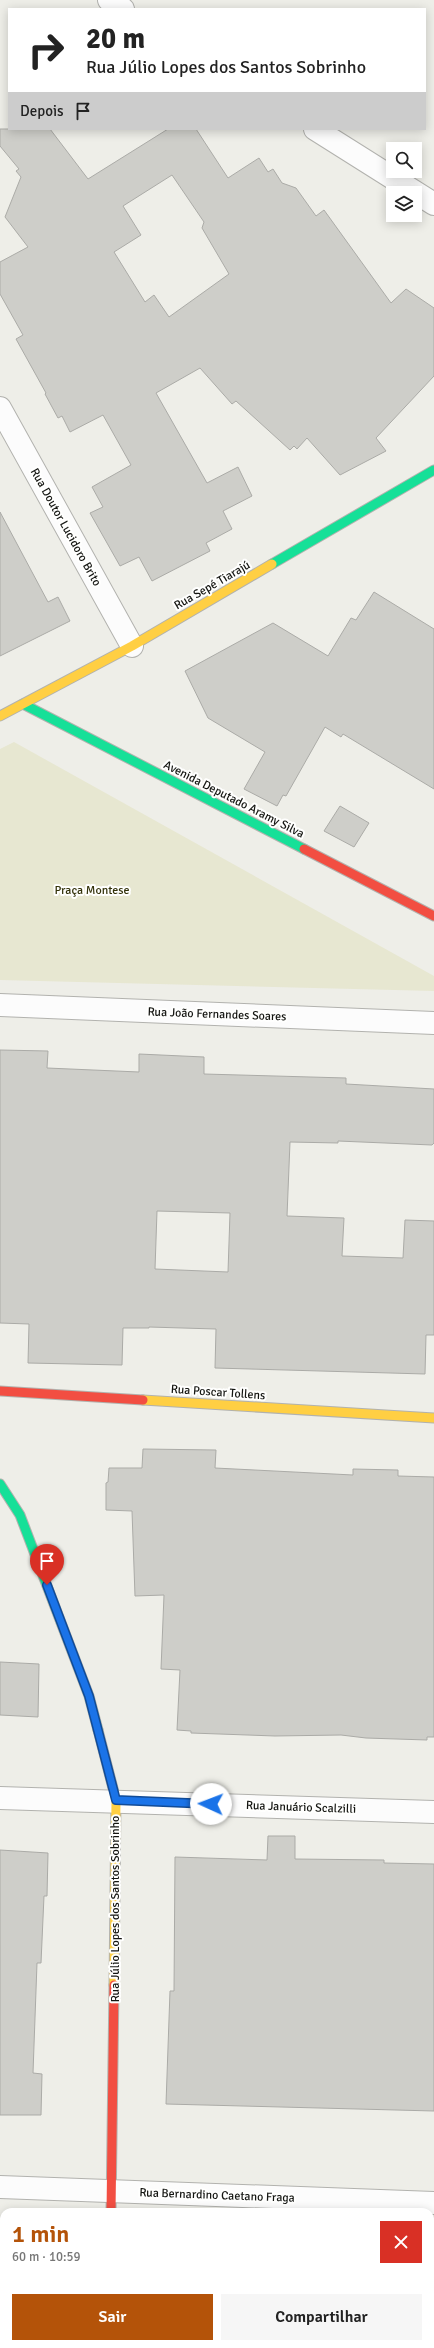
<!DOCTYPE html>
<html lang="pt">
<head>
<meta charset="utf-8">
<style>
  body { margin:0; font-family:Signika,sans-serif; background:#f6f6f6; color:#222; height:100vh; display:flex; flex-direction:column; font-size:15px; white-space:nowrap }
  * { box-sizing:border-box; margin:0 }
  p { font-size:13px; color:#767676 }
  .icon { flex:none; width:22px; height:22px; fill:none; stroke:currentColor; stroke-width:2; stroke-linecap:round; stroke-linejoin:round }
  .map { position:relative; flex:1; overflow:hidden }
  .details { position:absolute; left:0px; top:2208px; width:434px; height:140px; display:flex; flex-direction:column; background:#fff; border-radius:12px 12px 0 0; box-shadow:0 2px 10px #0003 }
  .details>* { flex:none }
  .banner { position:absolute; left:8px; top:8px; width:418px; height:122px; border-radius:0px; box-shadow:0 2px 10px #0003; background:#fff; color:#222; overflow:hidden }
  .fabs { position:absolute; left:386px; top:142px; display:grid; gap:8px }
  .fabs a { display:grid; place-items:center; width:36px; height:36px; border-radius:0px; background:#fff; box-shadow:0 2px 10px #0003; font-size:20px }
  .pin { position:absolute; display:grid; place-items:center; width:34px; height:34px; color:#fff; margin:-41px -17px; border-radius:50% 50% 50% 0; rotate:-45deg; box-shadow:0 0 4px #0007 }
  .pin .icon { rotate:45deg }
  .me { position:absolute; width:44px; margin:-22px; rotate:272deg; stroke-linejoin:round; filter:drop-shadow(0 0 3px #0008) }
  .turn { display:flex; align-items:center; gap:14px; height:84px; padding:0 12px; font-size:18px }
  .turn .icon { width:52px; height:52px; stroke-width:2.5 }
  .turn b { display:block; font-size:28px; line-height:34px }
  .then { display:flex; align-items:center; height:38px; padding:0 12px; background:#0003; gap:8px; font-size:15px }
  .round { display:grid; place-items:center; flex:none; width:42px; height:42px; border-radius:0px; background:#f6f6f6 }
  .headline { display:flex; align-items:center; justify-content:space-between; height:68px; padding:0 12px }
  h1 { font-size:24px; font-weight:600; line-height:30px; color:#b45309 }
  .primary-button { display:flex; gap:8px; margin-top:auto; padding:8px 12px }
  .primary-button a { flex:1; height:46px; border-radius:0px; background:#b45309; color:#fff; font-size:16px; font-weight:600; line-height:46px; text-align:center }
  .primary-button a+a { background:#f6f6f6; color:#222 }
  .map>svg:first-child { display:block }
</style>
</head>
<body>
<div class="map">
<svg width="434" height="2348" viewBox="0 0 434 2348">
  <rect width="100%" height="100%" fill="#eeeee8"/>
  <!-- green -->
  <path fill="#e7e7d1" d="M14,742L434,976V991L0,980V749Z"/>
  <!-- building -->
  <path fill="#cecec9" stroke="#ababa7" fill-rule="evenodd" d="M0,129H50L88,179L168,129H196L228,178L259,158L268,172L273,169L282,183L296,188L316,216L324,210L391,303L406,289L434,308V376L376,438L386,451L340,475L307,438L297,449L294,446L290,450L236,401L232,404L200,368L156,393L207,483L238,467L252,496L223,511L232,529L206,543L210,551L152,581L139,557L120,566L90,513L103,507L92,487L131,465L103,415L70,432L62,416L58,418L45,394L46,393L16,339L23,335L0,294V262L28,247L5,217L21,177L16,171L19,169L0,146ZM172,175L204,222L202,228L229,274L169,317L154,295L145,302L114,252L141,235L123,206Z
    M0,512L48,602L58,597L70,621L0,656Z
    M374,592L434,629V789L343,734L341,737L325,727L286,796L283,795L277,806L244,789L265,752L208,718L185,671L273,623L328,656L351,618L356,620Z
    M340,806L369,823L354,847L324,831Z
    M0,1050L48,1051L47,1068L139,1072V1054L204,1057V1074L346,1078V1084L434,1089V1143L432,1145L338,1141V1143L290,1142L287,1216L344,1218L342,1256L403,1258L405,1220L434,1221V1335H426L425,1374L215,1368L216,1329L149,1327V1328H123L122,1365L28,1363L29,1324L0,1323ZM157,1211L230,1213L228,1272L155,1269Z
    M143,1449L216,1450L215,1468L353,1475V1469L398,1470V1476L434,1477V1737H427V1740L366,1738L341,1735L275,1736L191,1733V1731L177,1730L180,1670L161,1669L164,1595L135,1596L132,1511L106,1510V1483L108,1482L109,1468H142Z
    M0,1662L39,1664L38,1717L0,1715Z
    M268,1836H295V1859L384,1860V1863L434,1864V2111L166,2104L170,1991H174L175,1857L267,1860Z
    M0,1850L48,1853L47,1896H44L41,1963H37L33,2073L42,2074L41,2115H0Z"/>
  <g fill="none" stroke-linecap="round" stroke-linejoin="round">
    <defs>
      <path id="street" d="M109,0L123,9
        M315,129L434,204
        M0,408L132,646
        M0,1005L434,1023
        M0,1798L434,1812
        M0,2187L434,2203
        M101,2348L102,2344"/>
      <path id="fast" d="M272,564L434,470
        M23,704L304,849
        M0,1484L20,1515L89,1696L98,1730"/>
      <path id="slow" d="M0,716L132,646L272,564
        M143,1400L434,1418
        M98,1730L116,1800L114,1985"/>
      <path id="jam" d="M304,849L434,916
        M0,1391L143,1400
        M111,2212L114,1985"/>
    </defs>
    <!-- street casing -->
    <use href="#street" stroke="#b2b2ae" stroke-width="24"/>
    <!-- fast casing -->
    <use href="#fast" stroke="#b2b2ae" stroke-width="11"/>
    <!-- slow casing -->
    <use href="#slow" stroke="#b2b2ae" stroke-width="11"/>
    <!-- jam casing -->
    <use href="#jam" stroke="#b2b2ae" stroke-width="11"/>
    <!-- street -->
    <use href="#street" stroke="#fcfcfc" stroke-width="22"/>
    <!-- fast -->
    <use href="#fast" stroke="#16e098" stroke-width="9"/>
    <!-- slow -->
    <use href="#slow" stroke="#ffcf43" stroke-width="9"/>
    <!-- jam -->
    <use href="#jam" stroke="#f24e42" stroke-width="9"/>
  </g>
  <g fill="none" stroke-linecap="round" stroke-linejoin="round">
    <defs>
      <path id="route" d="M47,1585L89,1696L116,1800L211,1804"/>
    </defs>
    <!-- route casing -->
    <use href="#route" stroke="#114b97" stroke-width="10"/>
    <!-- route -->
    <use href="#route" stroke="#1a73e8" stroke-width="7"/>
  </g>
  <g text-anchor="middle" stroke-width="4" stroke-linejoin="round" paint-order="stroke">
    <!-- street labels -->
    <g font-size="12" fill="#141511" stroke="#fffffe">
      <text transform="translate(66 527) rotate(61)" y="4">Rua Doutor Lucidoro Brito</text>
      <text transform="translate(212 585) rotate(-30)" y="4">Rua Sepé Tiarajú</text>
      <text transform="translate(234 799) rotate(27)" y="4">Avenida Deputado Aramy Silva</text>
      <text transform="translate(217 1014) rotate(2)" y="4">Rua João Fernandes Soares</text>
      <text transform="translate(218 1392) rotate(4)" y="4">Rua Poscar Tollens</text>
      <text transform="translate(301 1807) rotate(2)" y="4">Rua Januário Scalzilli</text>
      <text transform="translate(115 1909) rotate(-90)" y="4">Rua Júlio Lopes dos Santos Sobrinho</text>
      <text transform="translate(217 2195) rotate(2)" y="4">Rua Bernardino Caetano Fraga</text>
    </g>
    <!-- park labels -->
    <g font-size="12" fill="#33320a" stroke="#fffffe">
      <text x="92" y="894">Praça Montese</text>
    </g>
  </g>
</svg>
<div class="fabs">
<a><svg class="icon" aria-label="search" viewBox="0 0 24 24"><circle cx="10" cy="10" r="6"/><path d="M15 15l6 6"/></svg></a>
<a><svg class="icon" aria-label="layers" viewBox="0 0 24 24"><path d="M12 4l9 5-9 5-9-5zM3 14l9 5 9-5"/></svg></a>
</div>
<div class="pin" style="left:47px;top:1585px;background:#d93025"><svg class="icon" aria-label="arrive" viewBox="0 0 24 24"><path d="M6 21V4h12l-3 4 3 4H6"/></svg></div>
<svg class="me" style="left:211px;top:1804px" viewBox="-20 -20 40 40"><circle r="19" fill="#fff"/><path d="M0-13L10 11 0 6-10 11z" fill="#1a73e8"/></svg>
<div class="banner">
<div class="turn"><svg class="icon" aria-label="right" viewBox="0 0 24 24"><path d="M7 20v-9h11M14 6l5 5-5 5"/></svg><div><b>20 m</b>Rua Júlio Lopes dos Santos Sobrinho</div></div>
<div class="then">Depois<svg class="icon" aria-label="arrive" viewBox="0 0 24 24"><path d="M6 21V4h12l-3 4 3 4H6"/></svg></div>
</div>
<section class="details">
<div class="headline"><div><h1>1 min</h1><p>60 m · 10:59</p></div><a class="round" style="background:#d93025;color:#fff"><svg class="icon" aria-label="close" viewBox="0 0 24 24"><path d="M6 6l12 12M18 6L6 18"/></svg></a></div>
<div class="primary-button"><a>Sair</a><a>Compartilhar</a></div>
</section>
</div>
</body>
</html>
